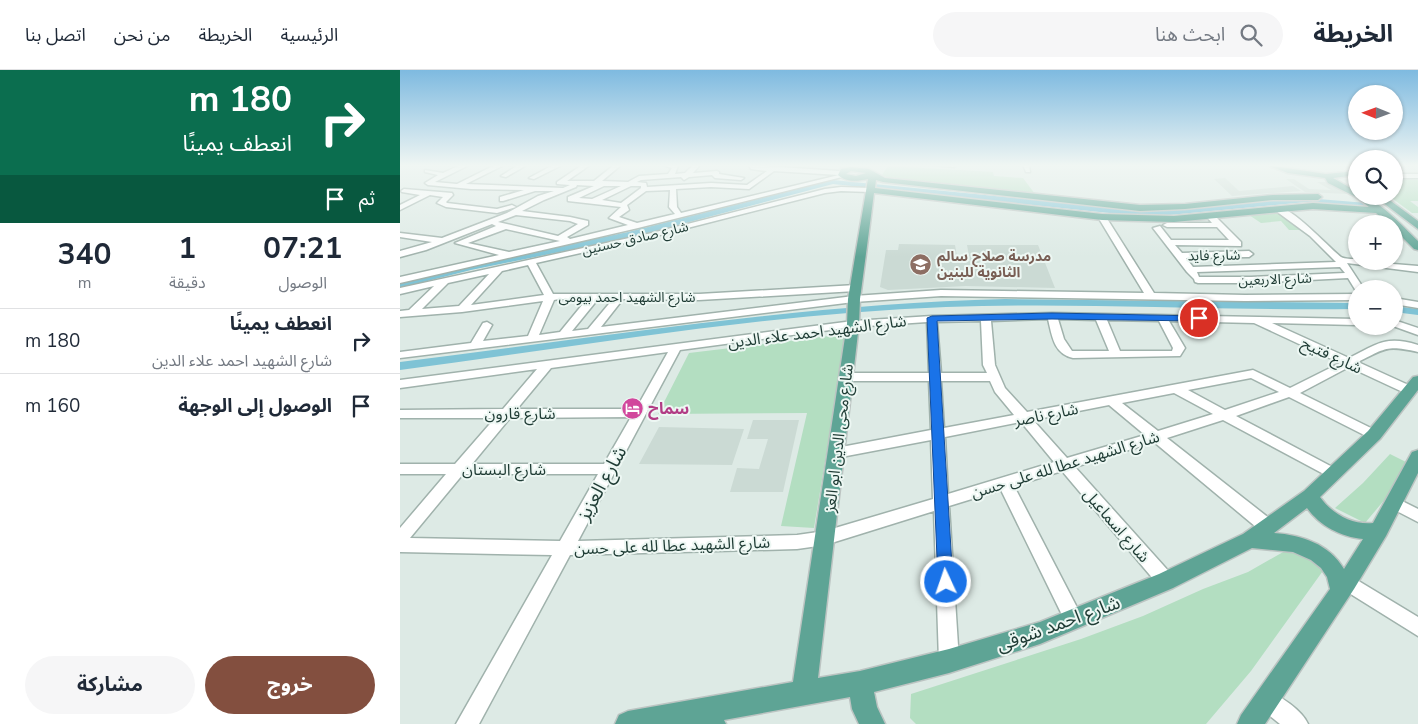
<!DOCTYPE html>
<html lang="ar">
<head>
<meta charset="utf-8">
<style>
  body { margin:0; font-family:"Nunito Sans","Noto Sans Arabic",sans-serif; background:#f6f6f7; color:#1f2937; direction:rtl; height:100vh; display:flex; flex-direction:column; font-size:19px; white-space:nowrap }
  * { box-sizing:border-box; margin:0 }
  p { font-size:16px; color:#747a83 }
  .icon { flex:none; width:28px; height:28px; fill:none; stroke:currentColor; stroke-width:2; stroke-linecap:round; stroke-linejoin:round }
  .map { position:relative; flex:1; overflow:hidden; direction:ltr }
  .drawer { display:flex; flex-direction:column; background:#fff; width:400px }
  .drawer>* { flex:none }
  .banner { background:#0b6e4f; color:#fff; overflow:hidden }
  .needle { width:32px; rotate:271deg }
  .buttons { position:absolute; left:948px; top:15px; display:grid; gap:10px }
  .buttons a { display:grid; place-items:center; width:55px; height:55px; border-radius:50%; background:#fff; box-shadow:0 1px 4px #0004; font-size:25px }
  .pin { position:absolute; display:grid; place-items:center; width:42px; height:42px; color:#fff; margin:-21px; border:2px solid #fff; border-radius:50%; box-shadow:0 1px 5px #0007 }
  .me { position:absolute; width:55px; margin:-28px; rotate:357deg; stroke-linejoin:round; filter:drop-shadow(0 0 4px #0008) }
  .turn { display:flex; align-items:center; gap:18px; height:105px; padding:0 25px; font-size:22px }
  .turn .icon { width:65px; height:65px; stroke-width:2.5 }
  .turn b { display:block; font-size:35px; line-height:42px }
  .then { display:flex; align-items:center; height:48px; padding:0 25px; background:#0003; gap:10px; font-size:19px }
  .eta { display:flex; justify-content:space-evenly; align-items:center; height:85px; text-align:center }
  .eta b { font-size:30px; font-weight:700; line-height:35px }
  .primary-button { display:flex; gap:10px; margin-top:auto; padding:10px 25px }
  .primary-button a { flex:1; height:58px; border-radius:30px; background:#834f3f; color:#fff; font-size:20px; font-weight:700; line-height:58px; text-align:center }
  .primary-button a+a { background:#f6f6f7; color:#1f2937 }
  ul { padding:0; list-style:none }
  li { display:flex; align-items:center; gap:15px; height:65px; padding:0 25px; border-top:1px solid #e0e1e3 }
  li div { flex:1 }
  li b { display:block; font-size:19px }
  li em { font-style:normal }
  header { display:flex; align-items:center; gap:30px; box-sizing:border-box; height:70px; padding:0 25px; background:#fff; border-bottom:1px solid #e0e1e3 }
  header strong { font-size:24px }
  nav { display:flex; gap:28px; margin-inline-start:auto; font-size:18px }
  .search { width:350px; height:45px; background:#f6f6f7; display:flex; align-items:center; gap:12px; box-sizing:border-box; padding:0 18px; border-radius:28px; color:#747a83; font-size:19px }
  main { display:flex; flex:1; min-height:0 }
  .map>svg:first-child { display:block }
</style>
</head>
<body>
<header>
<strong>الخريطة</strong>
<div class="search"><svg class="icon" aria-label="search" viewBox="0 0 24 24"><circle cx="10" cy="10" r="6"/><path d="M15 15l6 6"/></svg>ابحث هنا</div>
<nav><a>الرئيسية</a><a>الخريطة</a><a>من نحن</a><a>اتصل بنا</a></nav>
</header>
<main>
<div class="map">
<svg width="1018" height="654" viewBox="0 0 1018 654">
  <rect width="100%" height="100%" fill="#ddeae5"/>
  <!-- built -->
  <path fill="#cbdad4" d="M825,108L839,121L893,116L901,121L832,126L814,109Z
    M886,109H894L909,119L931,120L917,112H928L948,124L905,122Z
    M499,174L555,175L558,192L570,191L567,175H638L655,218L566,216L488,220L480,217L486,180H498Z
    M353,350H399L383,422H330L337,398L359,399L368,369H347Z
    M259,357L344,359L332,395L239,394Z"/>
  <!-- green -->
  <path fill="#b3dec1" d="M488,96L593,102L594,106L623,108L635,124L490,109L482,105Z
    M994,109L1018,110V131H1010L1018,137V143H1012L989,126H994Z
    M879,142L900,160H889L881,151L861,153L849,145Z
    M446,264L414,458L381,456L407,343L258,344L289,283Z
    M990,384L1008,393L986,428L965,453L935,438L963,413Z
    M892,477L925,498L851,601L806,654H516L510,648L511,624L681,569L743,546L803,519L848,502Z"/>
  <g fill="none" stroke-linecap="round" stroke-linejoin="round">
    <!-- canal -->
    <path fill="#7fc3d5" fill-rule="evenodd" d="M433,110L748,141L906,128L967,133L971,135L967,137L906,132L748,147L433,114L229,168L71,200L0,218V212L71,194L228,162Z
      M605,229L956,233V239C820,241 683,232 546,237C363,244 182,276 0,300V292C201,267 402,234 605,229Z
      M994,236L1018,239V245L994,242Z"/>
    <defs>
      <path id="minor" d="M60,95H69L35,112L57,114L95,95H104L66,114L163,118L170,115L157,114V112L182,95H190L167,111H194L214,95H221L202,111L228,112L239,106L268,104L272,98L263,95L278,96L275,104L285,103L293,95H300L293,103L317,101L319,102V104L344,108L341,110L315,108L312,105L289,107L284,110L281,107L241,110L237,112L246,113L247,117L311,113L347,115L367,101L351,99L349,95L439,101L442,103L439,105L374,101L349,119L311,117L276,119L277,137L281,143L443,104L446,106L238,158L0,213V207L99,185L55,173L96,156L92,154L26,180L0,187V181L32,172L0,167V163L42,168L107,143L138,126L154,121H135L103,131H100V127L124,120L71,119L28,115L25,113L38,105L25,102V100L43,103ZM177,115L194,116L168,127V131L221,137L209,148L228,155L170,169L167,167L188,155V151L170,147L122,141L144,130L176,117ZM204,116H221L192,129L179,128ZM231,116H241V118L221,133L202,130ZM270,120L269,137L275,144L237,153L219,147L229,140L227,135L246,121ZM116,145L170,151L178,154L158,166L98,152ZM106,159L160,171L109,182L68,173Z
        M118,95H127L106,107L101,106Z
        M153,95H162L134,109L129,108Z
        M534,95H557L554,97Z
        M623,95H629L630,102H626Z
        M994,104H1018V108H994Z
        M441,117L470,118L473,120L470,122L441,121L425,123L252,167L136,193L153,224H299L456,215L461,218L456,221L299,230L223,229L201,257L454,226L541,220L744,223L698,147L702,145L706,147L754,223L845,225L956,224V230L845,231L541,226L454,232L0,288V282L71,273L83,253L87,252L92,255L83,271L128,266L143,231L62,242L0,247V241L9,240L34,216L0,224V218L252,163L425,119ZM128,195L144,225L71,235L102,201ZM89,204L59,236L22,239L48,213ZM159,229H187L160,262L139,265L154,230ZM198,229H213L188,259L172,261Z
        M4,119L52,123L53,125L46,132L47,133L97,139L112,135L116,137L97,143L46,137L37,133L43,127L30,125L0,140V135L20,125L2,122L1,121Z
        M876,137C892,136 928,177 941,187C945,189 952,189 956,189V191L1018,196V202L947,193L964,219H956V221L948,208L851,213H798L795,212L794,209L787,202L753,158L760,156L771,170H829L817,157H767L763,155L767,153H812L806,146L813,144L841,172V176L775,175L782,183L849,181L853,184L849,187L786,188L793,197L936,192L910,166L876,141ZM940,197L945,203L851,207H799L797,202Z
        M994,228L1018,232V238L994,234Z
        M652,243L956,249V255L872,253L949,288C977,274 986,265 1018,275V282C987,275 986,278 958,292L1015,318L1017,321L1011,325L1007,324L949,297L900,323L979,362L981,365L979,368L974,370L889,327L836,346L938,400L940,404L938,408L933,409L823,350L767,368L874,452L876,457L874,462L868,464L862,462L754,372L675,397L772,505L775,511L772,517L766,519L760,517L662,401L614,416L683,549L681,555L674,558L667,555L601,420L549,436L559,591L556,598L549,601L542,598L539,591L534,441L425,475L397,479L170,485L79,654H56L152,485L0,482V458L46,404H0V394H55L95,348H0V340L103,339L137,299L0,318V310L453,251L532,246ZM648,249C652,266 654,284 673,288L780,286L785,278L769,251L854,253L940,293L890,318L853,300L627,342L605,318L595,295L591,251ZM658,249L696,250L709,281H672L664,269ZM707,250L759,251L773,278L772,281H720ZM581,251L583,295L587,303H541L537,252ZM527,252L529,303H446L440,307L446,311H529L531,360L436,378L431,379L429,383L431,387L436,388L531,370L533,429L425,461L397,465L178,471L280,280L453,257ZM268,282L236,339H117L151,298ZM851,308L879,322L825,340L788,320ZM541,311H590L595,322L614,345L544,358ZM774,323L813,344L758,361L722,333ZM709,335L745,365L667,388L633,350ZM231,347L204,394H72L110,348ZM621,352L654,392L548,424L545,367ZM63,404H198L160,471L10,468Z
        M994,250L1018,258V265L993,256Z
        M994,427L1018,439V452L989,437L986,433L989,429Z
        M947,504L1018,547V566L941,518L938,512L941,506Z
        M866,620C880,626 902,640 908,654H880L859,637L856,630L859,623Z"/>
      <path id="major" d="M867,95L926,104L956,101V105L933,108L956,121V126C977,126 1003,157 1018,171V180L1014,179L994,159V154H988L976,143L913,139L774,152L702,150L474,123L460,229L459,254L418,608L460,601L549,579L640,552L759,504L843,464L904,421L968,361L1013,307L1018,306V320L980,369L920,427C932,444 952,455 973,453L1012,382L1018,380V403L986,466L954,519L865,654H837L841,645L930,519L927,507L921,498L911,490L893,482L852,478L773,518L640,574L549,603L474,622L477,637L485,654H459L452,639L450,627L324,650L326,654H215L219,645L228,641L393,612L447,254L448,229L468,109C458,111 447,113 438,105L441,99L451,97L469,99L485,108L740,135L785,134L873,125L918,124L922,127L918,130H873L785,139L740,141L483,112L476,110L475,118L702,144L774,146L913,133L969,137L956,127L928,113L925,108L888,103ZM451,101L466,103L456,106L446,104ZM907,438C920,456 941,467 963,469L944,499C929,474 902,465 874,463Z
        M974,126H984L1018,151V159Z"/>
    </defs>
    <!-- minor casing -->
    <use href="#minor" stroke="#a0b2ac" stroke-width="3"/>
    <!-- major casing -->
    <use href="#major" stroke="#bcc4c2" stroke-width="3"/>
    <!-- minor -->
    <use href="#minor" fill="#fff" fill-rule="evenodd"/>
    <!-- major -->
    <use href="#major" fill="#5ea495" fill-rule="evenodd"/>
  </g>
  <!-- sky -->
  <linearGradient id="sky" x2="0" y2="1"><stop stop-color="#7ebae0"/><stop offset="0.51" stop-color="#f0f6f3"/><stop offset="1" stop-color="#f0f6f3" stop-opacity="0"/></linearGradient>
  <rect width="1018" height="187" fill="url(#sky)"/>
  <!-- route -->
  <path fill="#1a73e8" stroke="#114b97" d="M652,243L799,246L803,248L799,251L652,249L537,251L553,512L551,517L546,519L540,517L538,512L527,248L532,246Z"/>
  <!-- icons -->
  <defs>
    <symbol id="school-disc" viewBox="-11 -11 22 22"><circle r="9.5" fill="#8d6e63" stroke="#edf7f3"/><path d="M0-5L7-2L0 1L-7-2ZM-4 1L0 2.5L4 1V4Q0 6-4 4Z" fill="#fff"/></symbol>
    <symbol id="hotel-disc" viewBox="-11 -11 22 22"><circle r="9.5" fill="#d1479c" stroke="#edf7f3"/><path d="M-6-4.5h1.5V1H6V5H4.5V3h-9V5H-6ZM-4 0a1.8 1.8 0 1 1 3.6 0ZM.5 0V-2.5h3Q6-2.5 6 0Z" fill="#fff"/></symbol>
  </defs>
  <g fill-rule="evenodd">
    <use href="#school-disc" x="508" y="182" width="25" height="25"/>
    <use href="#hotel-disc" x="220" y="326" width="25" height="25"/>
  </g>
  <g text-anchor="middle" stroke-width="4" stroke-linejoin="round" paint-order="stroke">
    <!-- far-street labels -->
    <g font-size="14" fill="#1e3b34" stroke="#edf7f3">
      <text transform="translate(235 168) rotate(-13)" y="5">شارع صادق حسنين</text>
      <text transform="translate(814 185) rotate(-1)" y="5">شارع فايد</text>
      <text transform="translate(875 209) rotate(-2)" y="5">شارع الاربعين</text>
      <text x="227" y="232">شارع الشهيد احمد بيومى</text>
    </g>
    <!-- far-education labels -->
    <g font-size="14" font-weight="bold" fill="#785e54" stroke="#edf7f3" text-anchor="start">
      <text x="537" y="191">مدرسة صلاح سالم<tspan x="537" dy="16">الثانوية للبنين</tspan></text>
    </g>
    <!-- street labels -->
    <g font-size="16" fill="#1e3b34" stroke="#edf7f3">
      <text transform="translate(417 261) rotate(-7)" y="6">شارع الشهيد احمد علاء الدين</text>
      <text transform="translate(932 285) rotate(25)" y="6">شارع فتيح</text>
      <text x="120" y="349">شارع قارون</text>
      <text transform="translate(646 344) rotate(-11)" y="6">شارع ناصر</text>
      <text transform="translate(438 368) rotate(-83)" y="6">شارع محى الدين ابو العز</text>
      <text transform="translate(665 394) rotate(-17)" y="6">شارع الشهيد عطا لله على حسن</text>
      <text x="104" y="405">شارع البستان</text>
      <text transform="translate(717 455) rotate(49)" y="6">شارع اسماعيل</text>
      <text transform="translate(272 475) rotate(-2)" y="6">شارع الشهيد عطا لله على حسن</text>
    </g>
    <!-- hotel labels -->
    <g font-size="16" font-weight="bold" fill="#b23c85" stroke="#edf7f3" text-anchor="start">
      <text x="248" y="344">سماح</text>
    </g>
    <!-- near-street labels -->
    <g font-size="19" fill="#1e3b34" stroke="#edf7f3">
      <text transform="translate(201 413) rotate(-61)" y="7">شارع العزيز</text>
      <text transform="translate(658 553) rotate(-20)" y="7">شارع احمد شوقى</text>
    </g>
  </g>
</svg>
<div class="buttons">
<a><svg class="needle" viewBox="-14 -14 28 28"><path d="M0-13l5 13h-10z" fill="#e53935"/><path d="M0 13l5-13h-10z" fill="#747a83"/></svg></a>
<a><svg class="icon" aria-label="search" viewBox="0 0 24 24"><circle cx="10" cy="10" r="6"/><path d="M15 15l6 6"/></svg></a>
<a>+</a>
<a>−</a>
</div>
<div class="pin" style="left:799px;top:248px;background:#d93025"><svg class="icon" aria-label="arrive" viewBox="0 0 24 24"><path d="M6 21V4h12l-3 4 3 4H6"/></svg></div>
<svg class="me" style="left:546px;top:512px" viewBox="-20 -20 40 40"><circle r="17" fill="#1a73e8" stroke="#fff" stroke-width="3"/><path d="M0-11L8 9 0 5-8 9z" fill="#fff"/></svg>
</div>
<section class="drawer">
<div class="banner">
<div class="turn"><svg class="icon" aria-label="right" viewBox="0 0 24 24"><path d="M7 20v-9h11M14 6l5 5-5 5"/></svg><div><b>180 m</b>انعطف يمينًا</div></div>
<div class="then">ثم<svg class="icon" aria-label="arrive" viewBox="0 0 24 24"><path d="M6 21V4h12l-3 4 3 4H6"/></svg></div>
</div>
<div class="eta">
<div><b>07:21</b><p>الوصول</p></div>
<div><b>1</b><p>دقيقة</p></div>
<div><b>340</b><p>m</p></div>
</div>
<ul>
<li><svg class="icon" aria-label="right" viewBox="0 0 24 24"><path d="M7 20v-9h11M14 6l5 5-5 5"/></svg><div><b>انعطف يمينًا</b><p>شارع الشهيد احمد علاء الدين</p></div><em>180 m</em></li>
<li><svg class="icon" aria-label="arrive" viewBox="0 0 24 24"><path d="M6 21V4h12l-3 4 3 4H6"/></svg><div><b>الوصول إلى الوجهة</b></div><em>160 m</em></li>
</ul>
<div class="primary-button"><a>خروج</a><a>مشاركة</a></div>
</section>
</main>
</body>
</html>
